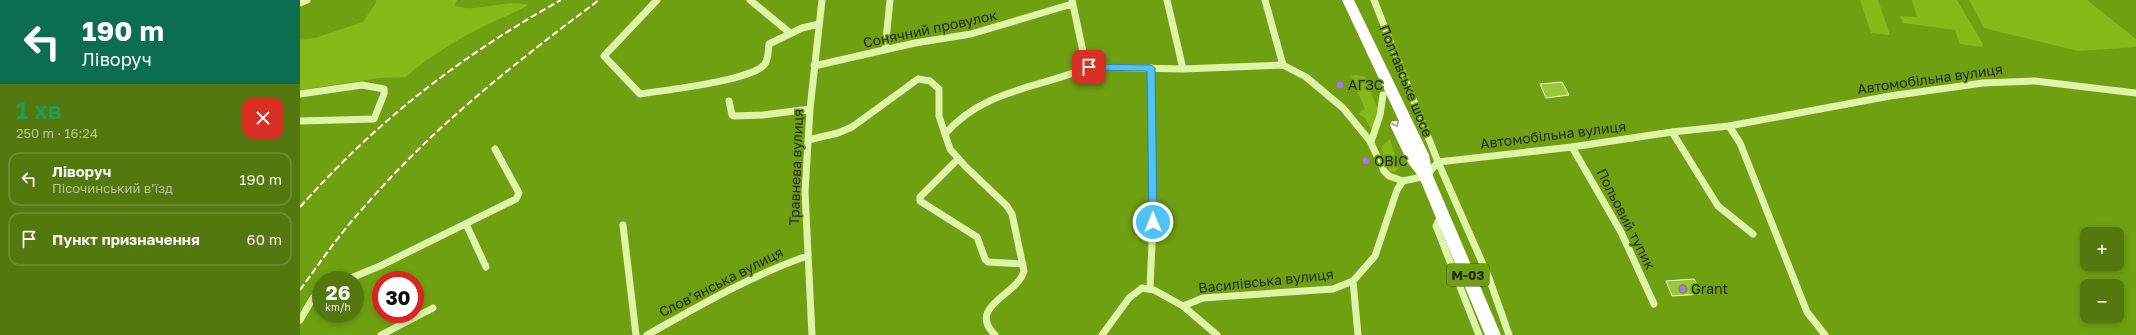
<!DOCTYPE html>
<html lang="uk">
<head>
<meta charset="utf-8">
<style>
  body { margin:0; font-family:"Golos Text",sans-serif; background:#597d16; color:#f1f3f6; height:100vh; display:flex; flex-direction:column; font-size:15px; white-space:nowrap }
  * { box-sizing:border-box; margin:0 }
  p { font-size:13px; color:#b5c49d }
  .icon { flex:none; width:22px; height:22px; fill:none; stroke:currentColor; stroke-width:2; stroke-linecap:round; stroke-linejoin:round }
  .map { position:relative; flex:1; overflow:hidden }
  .drawer { display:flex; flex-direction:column; background:#53780d; width:300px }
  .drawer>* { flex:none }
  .banner { background:#0b6e4f; color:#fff; overflow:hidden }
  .fabs { position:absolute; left:1780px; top:227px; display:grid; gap:8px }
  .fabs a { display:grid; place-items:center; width:44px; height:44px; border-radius:8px; background:#53780d; box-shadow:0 2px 6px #0003; font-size:20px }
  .speed { position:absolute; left:12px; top:271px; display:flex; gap:8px; font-size:20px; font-weight:700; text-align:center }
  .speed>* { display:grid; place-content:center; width:52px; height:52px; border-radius:50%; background:#53780d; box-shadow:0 2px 6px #0003; line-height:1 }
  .speed small { font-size:10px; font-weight:400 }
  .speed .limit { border:6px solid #d22; background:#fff; color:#111 }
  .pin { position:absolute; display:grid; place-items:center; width:34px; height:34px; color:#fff; margin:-17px; border-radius:8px; box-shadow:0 2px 6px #0006 }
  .me { position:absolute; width:44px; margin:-22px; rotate:359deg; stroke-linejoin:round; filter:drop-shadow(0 0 3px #0008) }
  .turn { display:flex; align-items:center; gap:14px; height:84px; padding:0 16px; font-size:18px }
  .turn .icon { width:52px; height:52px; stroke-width:2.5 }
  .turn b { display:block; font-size:28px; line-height:34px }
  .round { display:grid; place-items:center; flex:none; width:42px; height:42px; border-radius:12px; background:#597d16 }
  .overview { display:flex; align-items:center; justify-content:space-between; height:68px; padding:0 16px }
  h1 { font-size:24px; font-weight:600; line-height:30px; color:#1e9e55 }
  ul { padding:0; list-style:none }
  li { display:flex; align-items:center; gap:12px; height:54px; margin:0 8px 6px; padding:0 8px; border:2px solid #69892e; border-radius:12px }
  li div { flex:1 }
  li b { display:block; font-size:15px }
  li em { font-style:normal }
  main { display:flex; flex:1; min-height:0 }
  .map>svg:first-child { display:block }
</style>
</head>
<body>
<main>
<section class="drawer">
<div class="banner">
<div class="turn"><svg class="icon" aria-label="left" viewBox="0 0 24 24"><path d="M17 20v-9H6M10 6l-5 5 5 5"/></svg><div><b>190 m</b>Ліворуч</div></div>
</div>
<div class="overview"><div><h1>1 хв</h1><p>250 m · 16:24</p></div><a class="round" style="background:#d93025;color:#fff"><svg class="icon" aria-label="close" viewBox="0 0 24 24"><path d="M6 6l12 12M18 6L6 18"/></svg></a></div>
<ul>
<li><svg class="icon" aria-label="left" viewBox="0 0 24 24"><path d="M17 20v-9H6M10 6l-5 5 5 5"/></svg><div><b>Ліворуч</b><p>Пісочинський в’їзд</p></div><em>190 m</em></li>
<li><svg class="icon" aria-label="arrive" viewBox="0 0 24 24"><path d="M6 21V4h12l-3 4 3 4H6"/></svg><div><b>Пункт призначення</b></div><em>60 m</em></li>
</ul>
</section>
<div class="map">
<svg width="1836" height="335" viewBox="0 0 1836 335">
  <rect width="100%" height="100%" fill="#6fa011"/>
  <!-- green -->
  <path fill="#85ba18" d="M76,0H157L155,6C161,7 168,9 174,8C192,7 211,0 228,5C214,14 200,18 186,25C158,39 130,56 106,77L80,78L0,90V40L15,38L63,22L76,3Z
    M1560,0H1578L1590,35L1571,33Z
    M1612,0H1657L1683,44L1682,47L1660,44L1655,30L1603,23L1600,16L1617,17Z
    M1669,0H1787L1836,39V47L1778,51L1684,28Z
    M1056,75L1065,77L1077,108L1073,128L1071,129L1065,118L1058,114L1065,109L1051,76Z
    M1090,139L1098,165V169L1094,172C1084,170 1083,155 1082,146Z"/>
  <!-- building -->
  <path fill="#97c73a" stroke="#f0fed1" d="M1262,82L1269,95L1246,98L1240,84Z
    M1394,279L1403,294L1372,296L1366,281Z"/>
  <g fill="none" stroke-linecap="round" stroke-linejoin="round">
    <!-- street -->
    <path stroke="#dcf5a8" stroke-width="7" d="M357,0L304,56L340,94C365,90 449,81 464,65C469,60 468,50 469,44L502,28L519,24
      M450,0L490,33
      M772,0L785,61L789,67
      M867,0L883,69
      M965,0L983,65
      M1074,0L1138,162L1189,278L1209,335
      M0,3L7,0
      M585,50L590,0
      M514,66L615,43L671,34L772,4
      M789,67L883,69L983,65L1006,77L1043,108L1070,141L1084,171L1089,176L1103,181
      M0,94L62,85L84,89V94L74,119L0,121
      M429,101L432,115L434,116L463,115L510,109
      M1429,126L1440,143L1507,312L1525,335
      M1372,132L1418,206L1453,234
      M645,134C684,89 737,89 789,67
      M508,140L538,133L552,127L618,79L630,81L639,89V116L650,149L665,166L707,206L712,214L724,271C718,295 666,306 695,335
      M1071,142L1080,115L1083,95
      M1272,147L1321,232L1354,304
      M658,159L620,197V201L677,237L685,259L688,262L723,264
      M1138,162L1272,147L1372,132L1429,126L1590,96L1683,83L1735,81L1836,93
      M1142,214L1136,226L1179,335
      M166,224L186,267
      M323,225L336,335
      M46,280L80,266L216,199L219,193L195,149
      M1053,281L1058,335
      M850,288L853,222L851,68
      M883,306L917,335
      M0,320L13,298L21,290
      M81,335L133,308
      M347,335C399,306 450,276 507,256
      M512,335L505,192L510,109L522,0
      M802,335L829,298L842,288L854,290L883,306L903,298L1033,289L1053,281L1075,256L1097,190L1103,181L1126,176L1138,162"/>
    <!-- highway -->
    <path fill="#fff" fill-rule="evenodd" d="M1042,0H1054L1129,155L1133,176L1201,335H1185L1119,177L1108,163L1090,125L1092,121H1099Z"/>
    <!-- rail -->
    <path stroke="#fff" stroke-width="2" stroke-dasharray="7 3" stroke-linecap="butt" d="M0,207C78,120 159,57 261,0
      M0,290C21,261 41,232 65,206C133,127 216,62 299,0"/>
  </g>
  <!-- one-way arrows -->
  <defs><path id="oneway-chevron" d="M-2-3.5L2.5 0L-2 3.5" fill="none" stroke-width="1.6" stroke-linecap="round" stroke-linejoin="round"/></defs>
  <use stroke="#9f9f9f" href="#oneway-chevron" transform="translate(1096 124) rotate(65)"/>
  <!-- route -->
  <path fill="#4fc3f7" stroke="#337fa1" d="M789,64L851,65L855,68L857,224H850L849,222L847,71L789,70L784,67Z"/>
  <!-- markers -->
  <g fill="#b46cff" stroke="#6fa011" stroke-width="1.5">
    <circle cx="1040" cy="85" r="4"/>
    <circle cx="1066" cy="161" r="4"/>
    <circle cx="1383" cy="289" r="4"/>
  </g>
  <g text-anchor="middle" stroke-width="3" stroke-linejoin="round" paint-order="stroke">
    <!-- shield labels -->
    <rect fill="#6fa011" stroke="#3e4d22" stroke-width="1" x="1147" y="264" width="42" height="22" rx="3"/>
    <g font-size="13" font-weight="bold" fill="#292929">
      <text x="1168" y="280">М-03</text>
    </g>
    <!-- street labels -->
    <g font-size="14" fill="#292929" stroke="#6fa011">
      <text transform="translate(630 29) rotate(-12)" y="5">Сонячний провулок</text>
      <text transform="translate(1630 79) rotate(-8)" y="5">Автомобільна вулиця</text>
      <text transform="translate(1106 81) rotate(68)" y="5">Полтавське шосе</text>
      <text transform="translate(1253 135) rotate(-7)" y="5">Автомобільна вулиця</text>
      <text transform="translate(496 167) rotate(-88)" y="5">Травнева вулиця</text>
      <text transform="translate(1326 219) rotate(63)" y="5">Польовий тупик</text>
      <text transform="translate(966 281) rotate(-6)" y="5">Василівська вулиця</text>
      <text transform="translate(421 282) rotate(-27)" y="5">Слов’янська вулиця</text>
    </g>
    <!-- poi labels -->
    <g font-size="14" fill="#292929" stroke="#6fa011" text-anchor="start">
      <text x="1048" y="90">АГЗС</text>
      <text x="1074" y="166">ОВІС</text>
      <text x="1391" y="294">Grant</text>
    </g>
  </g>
</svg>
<div class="fabs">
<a>+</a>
<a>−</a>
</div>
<div class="speed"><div>26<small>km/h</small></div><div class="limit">30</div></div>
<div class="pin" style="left:789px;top:67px;background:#d93025"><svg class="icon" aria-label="arrive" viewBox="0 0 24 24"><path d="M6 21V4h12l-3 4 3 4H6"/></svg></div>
<svg class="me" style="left:853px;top:222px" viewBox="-20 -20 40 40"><circle r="17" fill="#4fc3f7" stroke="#fff" stroke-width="3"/><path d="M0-11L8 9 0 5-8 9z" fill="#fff"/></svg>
</div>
</main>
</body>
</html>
